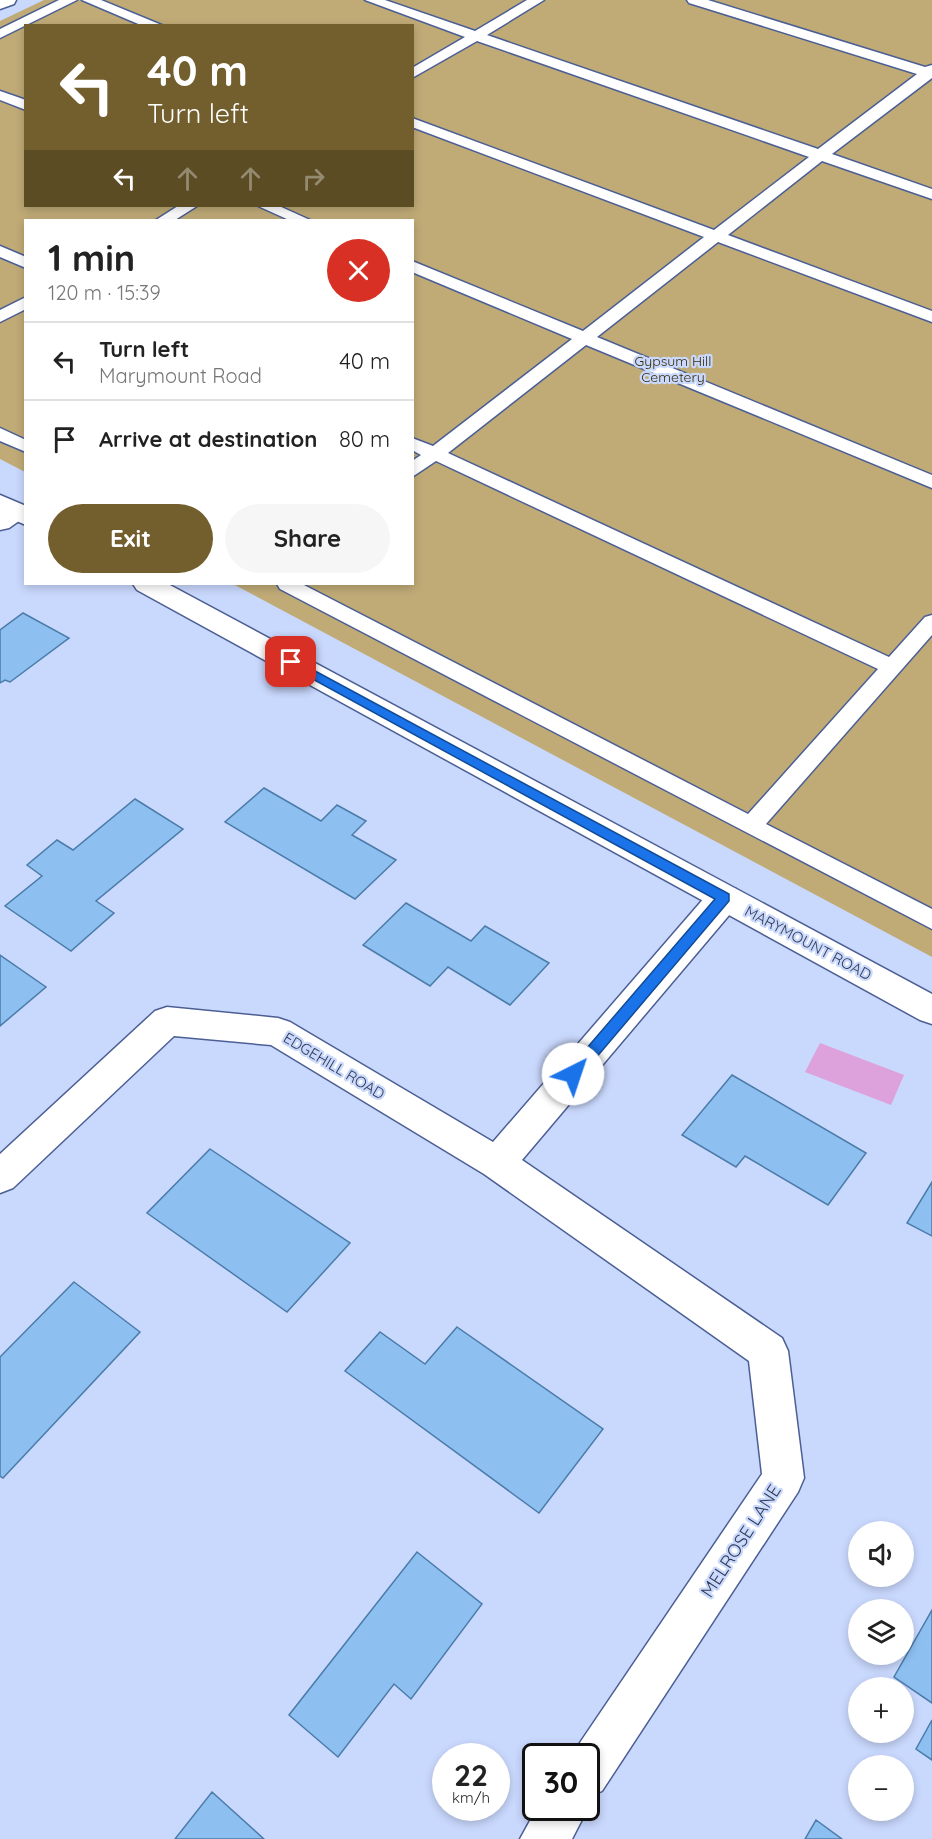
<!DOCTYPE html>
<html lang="en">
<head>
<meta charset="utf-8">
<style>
  body { margin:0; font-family:Quicksand,sans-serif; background:#f6f6f6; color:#222; height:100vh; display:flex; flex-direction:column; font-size:22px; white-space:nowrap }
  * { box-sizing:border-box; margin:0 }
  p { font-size:20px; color:#767676 }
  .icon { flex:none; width:33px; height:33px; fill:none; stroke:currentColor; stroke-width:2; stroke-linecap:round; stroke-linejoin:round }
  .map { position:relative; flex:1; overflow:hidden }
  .drawer { position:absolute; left:24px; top:219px; width:390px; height:366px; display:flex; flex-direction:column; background:#fff; border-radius:0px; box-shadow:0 3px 9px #0003 }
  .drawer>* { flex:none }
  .hud { position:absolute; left:24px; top:24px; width:390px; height:183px; border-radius:0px; box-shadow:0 3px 9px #0003; background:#725f2d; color:#fff; overflow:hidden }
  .fabs { position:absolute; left:848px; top:1521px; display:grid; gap:12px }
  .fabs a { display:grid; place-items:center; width:66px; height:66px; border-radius:50%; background:#fff; box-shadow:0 3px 9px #0003; font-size:30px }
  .speed { position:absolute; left:432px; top:1743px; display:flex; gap:12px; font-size:30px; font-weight:700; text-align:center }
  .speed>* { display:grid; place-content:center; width:78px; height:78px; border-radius:50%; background:#fff; box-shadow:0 3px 9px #0003; line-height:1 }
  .speed small { font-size:15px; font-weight:400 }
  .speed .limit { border:3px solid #111; border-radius:9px; background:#fff; color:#111 }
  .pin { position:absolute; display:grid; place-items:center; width:51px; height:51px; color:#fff; margin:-26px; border-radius:12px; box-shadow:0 3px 9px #0006 }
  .me { position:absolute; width:66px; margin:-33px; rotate:41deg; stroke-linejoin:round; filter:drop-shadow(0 0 4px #0008) }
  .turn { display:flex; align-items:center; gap:21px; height:126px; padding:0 24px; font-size:27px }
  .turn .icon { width:78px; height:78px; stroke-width:2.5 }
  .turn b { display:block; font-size:42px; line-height:51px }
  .lanes { display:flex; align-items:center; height:57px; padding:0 24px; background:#0003; justify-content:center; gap:30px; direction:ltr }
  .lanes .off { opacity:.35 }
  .round { display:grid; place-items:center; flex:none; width:63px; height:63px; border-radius:32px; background:#f6f6f6 }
  .overview { display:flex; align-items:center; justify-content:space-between; height:102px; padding:0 24px }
  h1 { font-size:36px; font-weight:700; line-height:45px }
  .cta { display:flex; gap:12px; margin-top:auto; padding:12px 24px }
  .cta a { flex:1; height:69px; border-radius:36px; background:#725f2d; color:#fff; font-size:24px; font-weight:700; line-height:69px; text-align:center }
  .cta a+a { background:#f6f6f6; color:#222 }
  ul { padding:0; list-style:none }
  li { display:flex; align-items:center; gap:18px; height:78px; padding:0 24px; border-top:2px solid #e0e0e0 }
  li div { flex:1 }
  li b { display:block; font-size:22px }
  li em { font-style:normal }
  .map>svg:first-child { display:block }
</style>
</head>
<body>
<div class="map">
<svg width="932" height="1839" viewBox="0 0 932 1839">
  <rect width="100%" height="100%" fill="#c9d8fd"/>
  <!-- green -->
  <path fill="#c0ab77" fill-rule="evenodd" d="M44,0H932V957L233,584H412V220H26L25,472L0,459V21ZM26,26H412V206H26Z"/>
  <!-- water -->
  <path fill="#dda2db" d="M820,1043L904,1075L891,1105L805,1072Z"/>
  <!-- building -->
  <path fill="#8dc0f1" stroke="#4b7ba9" stroke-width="1.5" d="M23,613L69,638L10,682L5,680L0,683V630Z
    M264,788L321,821L337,805L366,821L352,835L396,860L355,899L225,822Z
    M135,799L183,829L96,901L114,913L71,951L5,906L42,876L27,865L57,840L73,850Z
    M406,903L471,941L485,926L549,963L510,1005L448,967L430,986L363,945Z
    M0,955L46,987L0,1026Z
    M732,1075L866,1153L828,1205L745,1156L736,1167L682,1135Z
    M210,1149L350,1243L287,1312L147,1213Z
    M932,1182V1236L907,1223Z
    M74,1282L140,1332L3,1478L0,1476V1357Z
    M457,1327L603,1429L539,1513L345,1371L380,1332L425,1364Z
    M417,1552L482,1604L411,1699L394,1684L338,1757L289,1715Z
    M932,1610V1703L894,1677Z
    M932,1720V1760L916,1749Z
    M212,1792L264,1839H175Z
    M816,1820L842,1839H805Z"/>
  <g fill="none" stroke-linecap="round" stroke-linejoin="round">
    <defs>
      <path id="service" d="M59,0H77L0,38V29Z
        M82,0H101L164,26H143Z
        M365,0H385L475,31L527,0H544L487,35L818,149L917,74L689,3L687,0H708L925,67L932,65V78L832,154L932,189V199L822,161L728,235L932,311V322L718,242L597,337L932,475V488L586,345L448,453L889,657L925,617L932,615V635L766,824L932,909V929L280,589L277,584H302L748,814L878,669L436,461L412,477V461L421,455L412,450V438L433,446L572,339L412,272V261L583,331L704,237L412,127V118L714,230L809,157L477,41L412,78V68L465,37Z
        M0,91L26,100V110L0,100Z
        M178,206H197L175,220H156Z
        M258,206H279L310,220H289Z
        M0,246L26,257V268L0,257Z
        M26,297V309L0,322V310Z
        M0,428L26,440V452L0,441Z"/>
      <path id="minor" d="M0,0H16L14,4L0,9Z
        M15,504L24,506L26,516L9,528L0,530V510Z
        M724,886L736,889L740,898L736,907L522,1160L782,1338L788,1351L804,1478L798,1492L602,1791L586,1798V1756H571L762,1474L749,1361L484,1174L271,1045L174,1036L13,1188L0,1193V1154L155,1011L167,1007L278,1018L290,1022L493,1142L712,889Z
        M586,1803L588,1808L572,1839H520L537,1808H586Z"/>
      <path id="tertiary" d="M0,495L26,506V525L0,514Z
        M133,584H168L932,994V1024L920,1020L137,590Z"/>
    </defs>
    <!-- service casing -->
    <use href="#service" stroke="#4c5f94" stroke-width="3"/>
    <!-- minor casing -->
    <use href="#minor" stroke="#4c5f94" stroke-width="3"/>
    <!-- tertiary casing -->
    <use href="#tertiary" stroke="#4c5f94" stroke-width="3"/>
    <!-- service -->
    <use href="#service" fill="#fff" fill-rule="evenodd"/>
    <!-- minor -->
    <use href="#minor" fill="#fff" fill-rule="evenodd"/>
    <!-- tertiary -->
    <use href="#tertiary" fill="#fff" fill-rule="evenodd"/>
  </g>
  <!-- route -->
  <path fill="#1a73e8" stroke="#114b97" stroke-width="1.5" d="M291,658L729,894V901L578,1079H568L566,1074L568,1070L715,899L287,665V659Z"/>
  <g text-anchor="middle" stroke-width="4.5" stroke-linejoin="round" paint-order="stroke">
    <!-- far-park labels -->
    <g font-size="14" fill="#362906" stroke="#c9d8fd">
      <text x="673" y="366">Gypsum Hill<tspan x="673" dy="16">Cemetery</tspan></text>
    </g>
    <!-- street labels -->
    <g font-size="15" fill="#333c54" stroke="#c9d8fd">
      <text transform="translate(808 943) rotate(28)" y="5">MARYMOUNT ROAD</text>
      <text transform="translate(334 1066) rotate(31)" y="5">EDGEHILL ROAD</text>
    </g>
    <!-- near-street labels -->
    <g font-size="18" fill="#333c54" stroke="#c9d8fd">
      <text transform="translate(741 1541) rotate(-57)" y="6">MELROSE LANE</text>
    </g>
  </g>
</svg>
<div class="fabs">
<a><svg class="icon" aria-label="sound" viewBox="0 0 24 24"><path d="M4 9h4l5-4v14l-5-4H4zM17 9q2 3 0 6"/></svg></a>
<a><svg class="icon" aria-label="layers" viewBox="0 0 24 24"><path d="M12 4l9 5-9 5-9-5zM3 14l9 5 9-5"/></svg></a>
<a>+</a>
<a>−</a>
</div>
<div class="speed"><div>22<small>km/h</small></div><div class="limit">30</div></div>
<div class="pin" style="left:291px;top:662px;background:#d93025"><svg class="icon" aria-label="arrive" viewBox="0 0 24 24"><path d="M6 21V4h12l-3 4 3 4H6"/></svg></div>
<svg class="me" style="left:573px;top:1074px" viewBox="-20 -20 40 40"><circle r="19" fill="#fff"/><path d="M0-13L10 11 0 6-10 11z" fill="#1a73e8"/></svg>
<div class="hud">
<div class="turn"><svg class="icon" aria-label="left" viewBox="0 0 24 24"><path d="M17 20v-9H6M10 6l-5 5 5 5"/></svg><div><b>40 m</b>Turn left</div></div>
<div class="lanes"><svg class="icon" aria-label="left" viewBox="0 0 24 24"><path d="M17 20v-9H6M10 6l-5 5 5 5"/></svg><svg class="icon off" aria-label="ahead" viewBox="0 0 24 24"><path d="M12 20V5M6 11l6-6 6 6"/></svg><svg class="icon off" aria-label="ahead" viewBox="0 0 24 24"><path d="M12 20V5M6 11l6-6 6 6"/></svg><svg class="icon off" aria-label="right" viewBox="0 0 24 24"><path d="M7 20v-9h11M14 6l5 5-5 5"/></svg></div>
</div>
<section class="drawer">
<div class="overview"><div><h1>1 min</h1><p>120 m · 15:39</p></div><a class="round" style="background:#d93025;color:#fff"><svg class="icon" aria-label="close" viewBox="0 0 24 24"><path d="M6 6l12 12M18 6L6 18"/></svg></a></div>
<ul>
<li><svg class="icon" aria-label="left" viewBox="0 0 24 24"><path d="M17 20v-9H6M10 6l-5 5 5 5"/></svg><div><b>Turn left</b><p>Marymount Road</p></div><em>40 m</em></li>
<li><svg class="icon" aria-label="arrive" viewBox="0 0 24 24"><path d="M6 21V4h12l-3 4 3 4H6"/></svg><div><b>Arrive at destination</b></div><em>80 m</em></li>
</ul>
<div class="cta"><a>Exit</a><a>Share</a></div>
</section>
</div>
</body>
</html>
